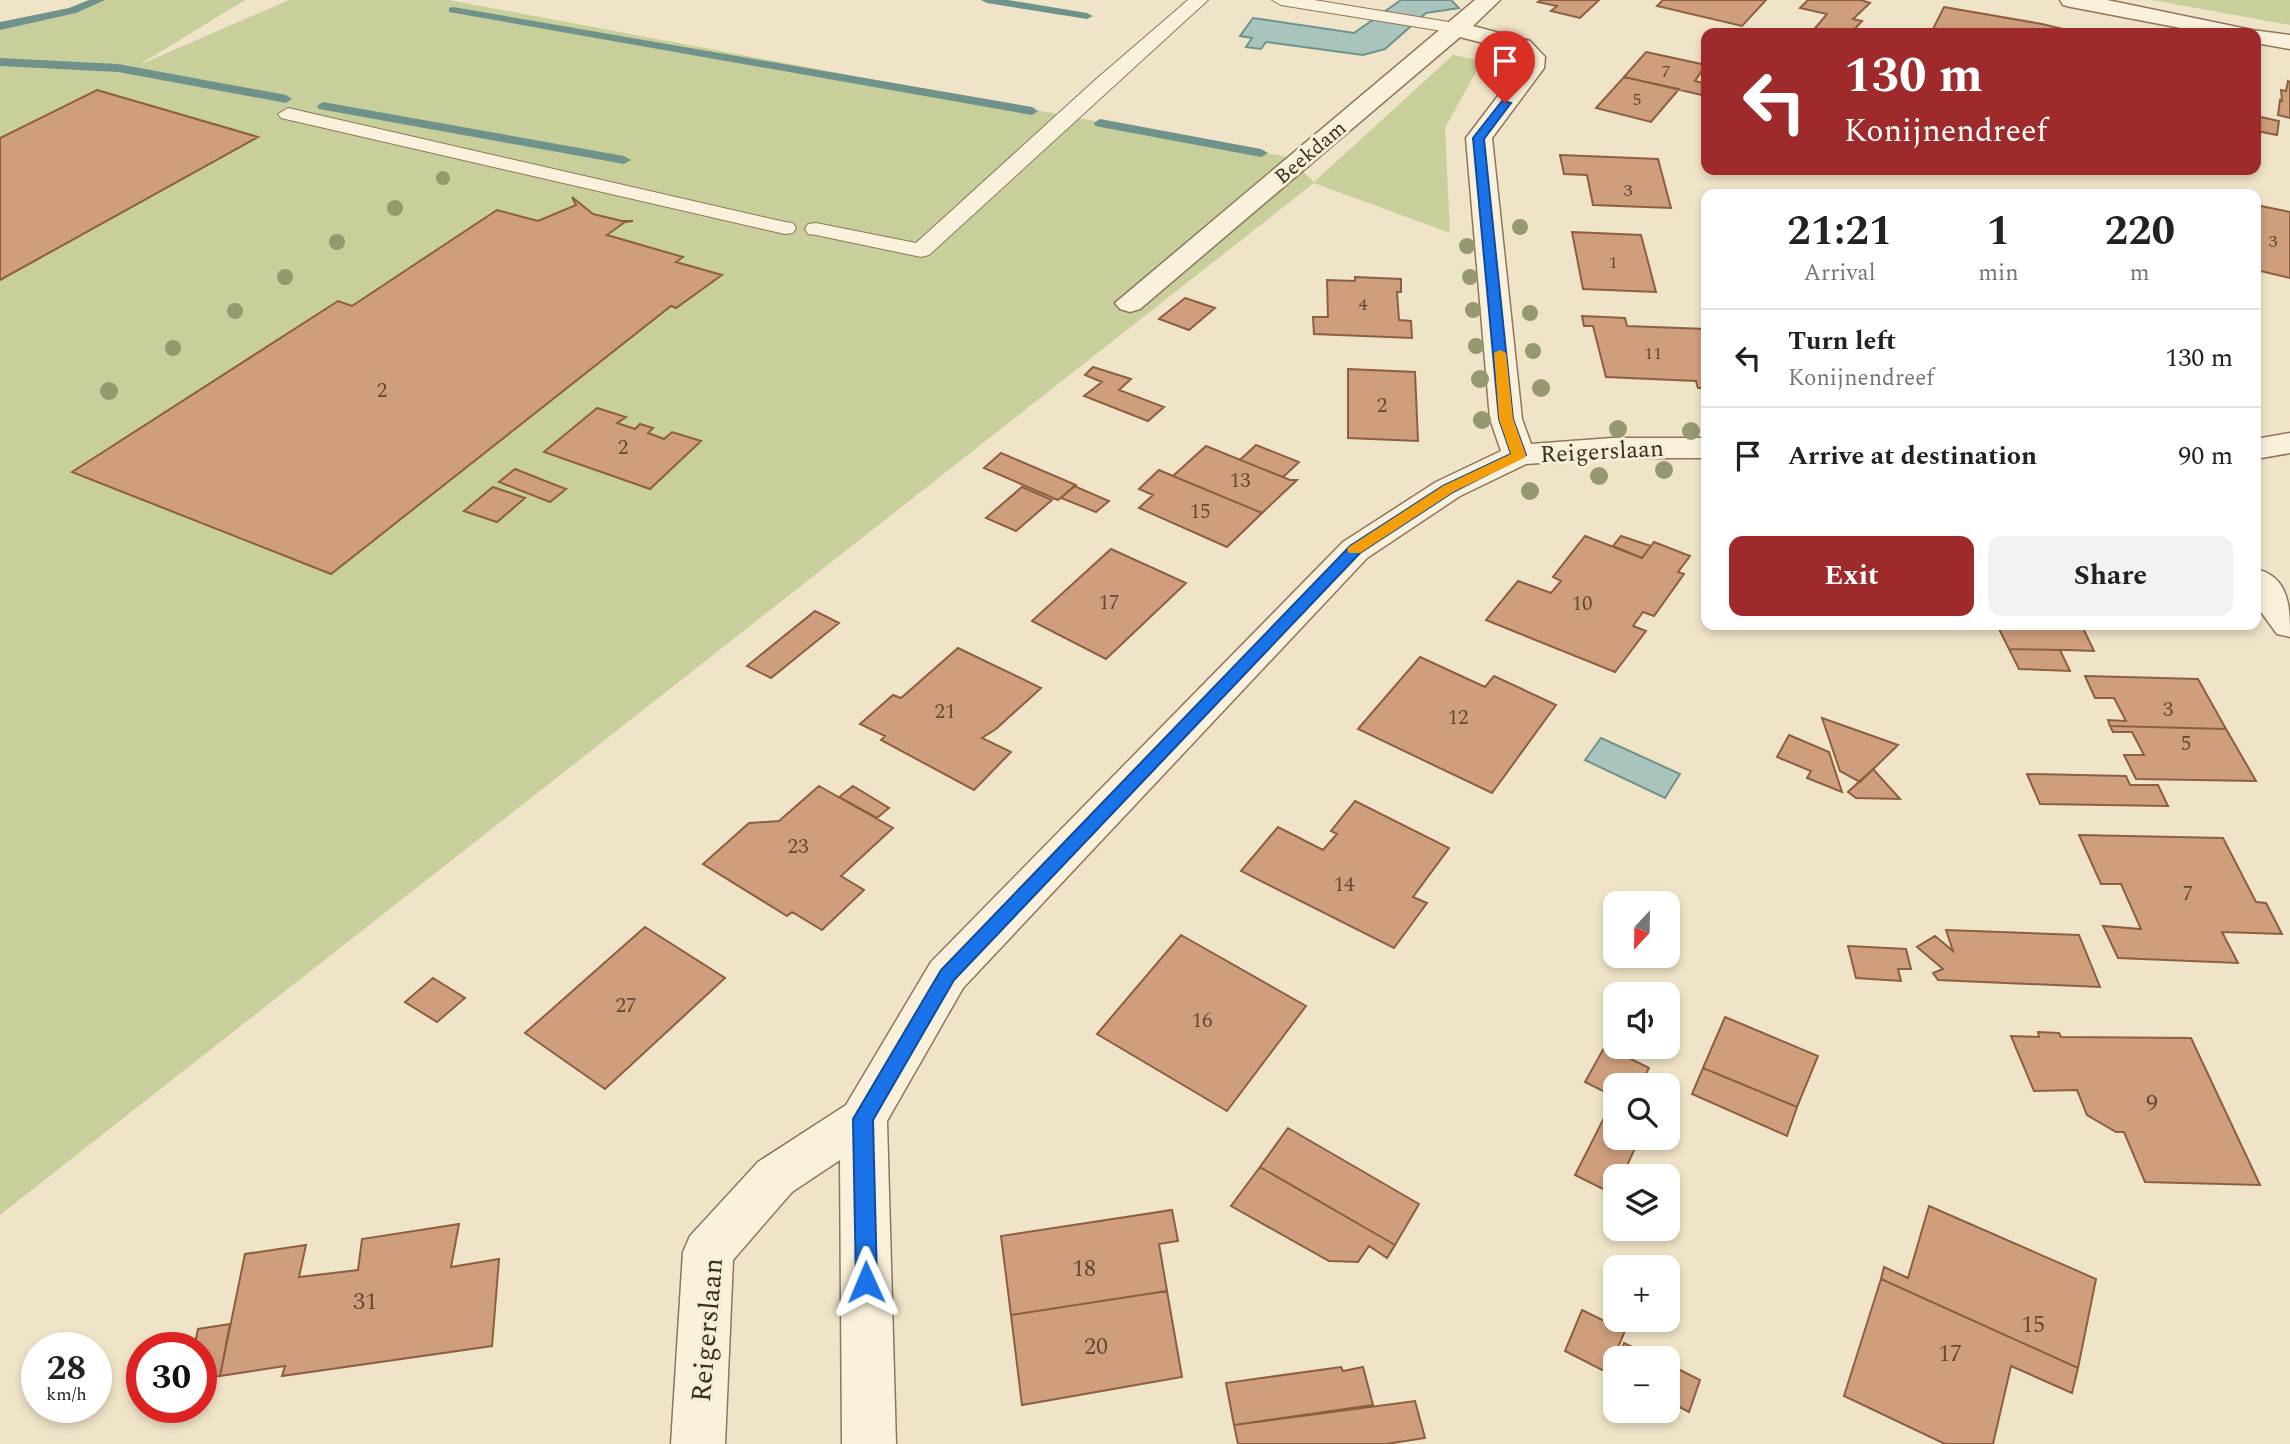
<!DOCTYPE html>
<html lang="en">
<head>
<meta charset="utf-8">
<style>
  body { margin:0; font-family:Spectral,serif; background:#f2f2f2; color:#222; height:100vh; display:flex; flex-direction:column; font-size:26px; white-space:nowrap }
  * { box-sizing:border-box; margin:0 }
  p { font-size:23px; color:#767676 }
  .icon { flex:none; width:38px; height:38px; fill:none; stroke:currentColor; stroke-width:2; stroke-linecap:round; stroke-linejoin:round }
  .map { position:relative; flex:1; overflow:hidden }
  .sheet { position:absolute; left:1701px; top:189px; width:560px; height:441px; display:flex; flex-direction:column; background:#fff; border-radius:14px; box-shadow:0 4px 10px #0003 }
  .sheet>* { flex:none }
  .banner { position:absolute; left:1701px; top:28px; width:560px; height:147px; border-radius:14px; box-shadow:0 4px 10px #0003; background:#9e2a2b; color:#fff; overflow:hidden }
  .needle { width:46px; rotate:202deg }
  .buttons { position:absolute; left:1603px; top:891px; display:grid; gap:14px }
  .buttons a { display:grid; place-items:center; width:77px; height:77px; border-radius:14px; background:#fff; box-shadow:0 4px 10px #0003; font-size:35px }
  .speed { position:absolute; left:21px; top:1332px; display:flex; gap:14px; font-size:35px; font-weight:700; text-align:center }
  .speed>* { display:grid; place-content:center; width:91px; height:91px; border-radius:50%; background:#fff; box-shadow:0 4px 10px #0003; line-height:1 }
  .speed small { font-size:18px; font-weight:400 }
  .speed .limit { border:10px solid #d22; background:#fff; color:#111 }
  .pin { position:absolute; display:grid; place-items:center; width:60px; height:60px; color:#fff; margin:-72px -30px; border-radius:50% 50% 50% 0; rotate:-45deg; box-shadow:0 0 7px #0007 }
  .pin .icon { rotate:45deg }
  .me { position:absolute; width:77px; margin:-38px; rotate:359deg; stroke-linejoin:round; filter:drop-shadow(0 0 5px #0008) }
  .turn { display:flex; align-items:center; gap:24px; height:147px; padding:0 28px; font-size:32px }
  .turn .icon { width:91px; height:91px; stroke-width:2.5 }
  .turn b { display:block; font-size:49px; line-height:60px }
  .eta { display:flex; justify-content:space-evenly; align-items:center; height:119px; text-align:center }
  .eta b { font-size:42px; font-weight:700; line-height:49px }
  .button { display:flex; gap:14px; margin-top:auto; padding:14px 28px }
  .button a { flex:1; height:80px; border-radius:14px; background:#9e2a2b; color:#fff; font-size:28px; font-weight:700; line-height:80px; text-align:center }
  .button a+a { background:#f2f2f2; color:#222 }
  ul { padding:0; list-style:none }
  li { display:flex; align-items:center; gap:21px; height:98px; padding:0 28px; border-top:2px solid #e0e0e0 }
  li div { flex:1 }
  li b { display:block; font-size:26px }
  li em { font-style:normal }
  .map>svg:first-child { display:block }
</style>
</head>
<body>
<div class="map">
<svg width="2290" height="1444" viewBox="0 0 2290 1444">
  <rect width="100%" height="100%" fill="#f0e4c8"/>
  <!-- green -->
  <path fill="#c9cf9b" d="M99,0H245L139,65L289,0H449L1287,157L1314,182L1453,55L1482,61L1445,128L1450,233L1314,183L0,1215V26L72,11Z
    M2152,0H2290V25Z"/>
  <!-- water -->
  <path fill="#a9c4bc" stroke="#6f938a" stroke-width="2" d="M1401,0H1451L1459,8L1426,13L1385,49L1363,55L1266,42L1261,49L1246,47L1252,38L1240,36L1253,18L1354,33Z
    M1601,738L1680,774L1665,798L1585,760Z"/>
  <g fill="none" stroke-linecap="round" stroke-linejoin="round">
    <!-- stream -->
    <path fill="#6f938a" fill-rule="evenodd" d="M89,0H105L76,13L0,30V22L69,8Z
      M981,0H1008L1087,13L1093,16L1087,19L987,3Z
      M453,7L1032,107L1038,111L1032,115L449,12V8Z
      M0,58L118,64L286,95L292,99L286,103L118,72L0,66Z
      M323,102L624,156L631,160L624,164L319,109L317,106Z
      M1100,119L1261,149L1268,153L1261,157L1095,126L1094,123Z"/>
  </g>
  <!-- building -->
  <path fill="#cf9f7d" stroke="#8d5f41" stroke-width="2" d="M1541,0H1599L1580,18L1551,11L1557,6L1538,2Z
    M1663,0H1766L1742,26L1657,6Z
    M1808,0H1861L1870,3L1853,19L1862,21L1851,33H1811L1827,14L1800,8Z
    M1944,7L2042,24L2071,31L1931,33Z
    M1646,52L1706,65L1695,81L1706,84V96L1624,77Z
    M1624,77L1679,89L1651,122L1596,108Z
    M2288,81L2290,82V118L2278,115L2280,100L2282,101L2281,90L2286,91Z
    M97,90L258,137L0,280V138Z
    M2256,116L2279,121L2277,135L2256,131Z
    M1560,155L1658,159L1671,208L1593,205L1587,175L1564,174Z
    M572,197L593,214L622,221H633L625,222L607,235L683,257L676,262L722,275L676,308L671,306L331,574L72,472L338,301L352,306L497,210L538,221L576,205Z
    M2256,205L2290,212V278L2256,270Z
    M1572,232L1641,235L1656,292L1583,289Z
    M1355,277L1401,279V292H1397L1399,320L1411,321L1412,338L1314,334L1313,317H1328L1327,280L1355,281Z
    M1185,298L1215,308L1189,330L1159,319Z
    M1582,316L1625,318L1627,326L1706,329V388H1698L1696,381L1606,377L1593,326H1584Z
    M1093,367L1131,379L1119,390L1164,407L1148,421L1084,396L1102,382L1085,375Z
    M1348,369L1415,372L1418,441L1348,438Z
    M597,408L626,417L617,423L635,429L640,424L653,428L648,433L664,439L672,432L701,441L650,489L544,452Z
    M1256,445L1299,462L1283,477L1240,460Z
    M1206,446L1290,480H1297L1262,513L1173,476Z
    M1001,453L1076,485L1058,500L984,468Z
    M515,469L566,489L550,502L499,482Z
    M1159,470L1173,476L1262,513L1227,547L1139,508L1153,495L1139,489Z
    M1074,486L1109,501L1096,512L1061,498Z
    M493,487L525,498L497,522L464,511Z
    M1022,487L1052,500L1016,531L986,518Z
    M1585,536L1642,558L1654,542L1690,556L1678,572L1684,574L1654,616L1643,612L1633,626L1646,631L1615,672L1486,620L1518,581L1551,593L1561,581L1553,577Z
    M1621,536L1651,546L1642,558L1613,546Z
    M1111,549L1186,583L1106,659L1032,621Z
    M815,611L839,623L771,678L747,666Z
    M1997,625H2168L2170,628L2082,626L2094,651L2068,650L2009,649Z
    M958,648L1041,688L996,729L982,738L1011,752L974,790L881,740L885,736L860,724L893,695L901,698Z
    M2009,649L2060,650L2070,671L2019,669Z
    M1420,657L1485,687L1494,676L1556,705L1492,793L1358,729Z
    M2085,676L2198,679L2226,729L2110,726L2108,720L2126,721L2114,698H2095Z
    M1822,718L1898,745L1860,782L1840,771Z
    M2110,726L2226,729L2256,781L2136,779L2124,755H2144L2132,732H2113Z
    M1789,735L1829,752L1842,792L1807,778L1811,771L1777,757Z
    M1873,769L1900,799L1856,798L1848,792Z
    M2027,774L2126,776L2130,785H2158L2168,806L2040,804Z
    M819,786L893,828L841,876L864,890L822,930L792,912L787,916L703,864L749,823L779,821Z
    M853,786L889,808L877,818L839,797Z
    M1355,801L1449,848L1413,897L1427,903L1394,948L1241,871L1278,827L1323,850L1337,834L1331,831Z
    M2079,835L2223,838L2256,902L2266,903L2282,934L2222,932L2238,963L2118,958L2103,926L2141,929L2121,884H2101Z
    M645,927L725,978L605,1089L525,1033Z
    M1946,930L2079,935L2100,987L1938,980L1933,973L1943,969L1917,947L1935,936L1953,951Z
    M1181,935L1306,1006L1227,1111L1097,1034Z
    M1848,946L1906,949L1911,969H1898L1901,981L1856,978Z
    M433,978L465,998L437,1022L405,1002Z
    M1725,1017L1818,1056L1797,1107L1703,1068Z
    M2038,1032L2059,1033L2061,1037L2191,1038L2260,1185L2145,1182L2124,1132H2116L2087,1115L2077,1090L2034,1091L2011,1036L2039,1037Z
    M1605,1046L1649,1068L1640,1085H1615V1097L1585,1082Z
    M1703,1068L1797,1107L1787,1136L1692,1094Z
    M1608,1110L1615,1113V1138H1640L1622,1176H1615L1613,1194L1575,1175Z
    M1288,1128L1419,1204L1395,1245L1260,1167Z
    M1260,1167L1395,1245L1387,1258L1369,1246L1358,1262L1329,1261L1231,1206Z
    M1929,1206L2096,1279L2078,1368L1881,1279L1884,1267L1908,1278Z
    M1172,1210L1178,1241L1159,1244L1167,1291L1011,1315L1001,1236Z
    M459,1224L451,1267L499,1259L492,1346L282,1376L285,1366L220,1376L245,1254L306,1245L299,1277L358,1270L362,1239Z
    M1881,1279L2078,1368L2072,1393L2011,1366L1993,1444H1945L1844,1396Z
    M1167,1291L1182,1377L1022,1405L1011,1315Z
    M1582,1310L1625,1331L1609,1368L1602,1370L1565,1351Z
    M230,1324L220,1376L201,1378V1348H194L198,1329Z
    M1624,1343L1655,1358H1618Z
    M1668,1364L1700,1380L1689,1412L1668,1401Z
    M1341,1367L1343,1371L1363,1367L1373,1405L1234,1425L1226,1383Z
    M1415,1401L1425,1438L1386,1444H1238L1234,1425Z"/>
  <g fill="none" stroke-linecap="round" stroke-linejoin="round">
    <defs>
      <path id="lane" d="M1188,0H1208L929,255L921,257L816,235L808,234L805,229L808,224L816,223L916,243L1094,81Z
        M1272,0H1314L1455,23L1464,28L1455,33L1281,5Z
        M288,108L785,222L793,223L796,228L793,233L785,234L281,118L278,114Z"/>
      <path id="street" d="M1475,0H1500L1473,26L1530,41L1545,57L1544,68L1492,138L1522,419L1531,444L1612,438H1706V458H1612L1526,464L1460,496L1367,558L963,988L887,1121L896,1444H842L840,1160L792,1192L733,1260L725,1444H671L683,1252L690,1236L758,1162L846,1105L931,962L1343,542L1436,482L1501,451L1490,419L1466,138L1520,67L1521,58L1514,51L1460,37L1140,309L1130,312L1120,309L1115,303Z
        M2060,0H2107L2252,30L2290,35V49L2256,43V33H2207L2071,7L2063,5Z
        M2290,433V453L2256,459V439Z
        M2256,569C2290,577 2290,608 2290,637L2277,634L2256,605Z"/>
    </defs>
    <!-- lane casing -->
    <use href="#lane" stroke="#8d765c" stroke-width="2"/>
    <!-- street casing -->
    <use href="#street" stroke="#8d765c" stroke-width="3"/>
    <!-- lane -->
    <use href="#lane" fill="#faf1dc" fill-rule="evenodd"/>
    <!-- street -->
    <use href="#street" fill="#faf1dc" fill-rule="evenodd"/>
  </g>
  <!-- trees -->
  <g fill="#96986f">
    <circle cx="443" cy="178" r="7"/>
    <circle cx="395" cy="208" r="8"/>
    <circle cx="1520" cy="227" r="8"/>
    <circle cx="337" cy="242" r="8"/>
    <circle cx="1467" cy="246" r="8"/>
    <circle cx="285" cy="277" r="8"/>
    <circle cx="1470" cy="277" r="8"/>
    <circle cx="1473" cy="310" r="8"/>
    <circle cx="235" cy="311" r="8"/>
    <circle cx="1530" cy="313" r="8"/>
    <circle cx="1476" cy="346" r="8"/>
    <circle cx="173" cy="348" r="8"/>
    <circle cx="1533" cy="351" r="8"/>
    <circle cx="1480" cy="379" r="9"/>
    <circle cx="1541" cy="388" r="9"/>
    <circle cx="109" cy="391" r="9"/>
    <circle cx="1482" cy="420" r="9"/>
    <circle cx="1618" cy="429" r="9"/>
    <circle cx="1691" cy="431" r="9"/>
    <circle cx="1664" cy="470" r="9"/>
    <circle cx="1599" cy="476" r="9"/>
    <circle cx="1530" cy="491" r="9"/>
  </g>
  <!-- route -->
  <path fill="#1a73e8" stroke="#114b97" stroke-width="2" d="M1502,101L1511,103L1484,139L1513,419L1526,455L1453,492L1360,553L954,980L873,1120L877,1282L874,1289L866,1291L859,1289L856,1282L853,1119L941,970L1350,546L1443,486L1511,454L1499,419L1473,138Z"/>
  <!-- slow -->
  <path fill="#f59e0b" d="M1500,350L1506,353L1513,419L1526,455L1524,458L1453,492L1360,553H1349L1347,550L1349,547L1443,486L1511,454L1499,419L1494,353Z"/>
  <g text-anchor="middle" stroke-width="6" stroke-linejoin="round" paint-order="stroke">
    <!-- far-number labels -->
    <g font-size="18" fill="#624a37">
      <text x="1666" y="77">7</text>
      <text x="1637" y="105">5</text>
      <text x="1628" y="196">3</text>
      <text x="2273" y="247">3</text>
      <text x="1613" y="268">1</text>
      <text x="1363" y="310">4</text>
      <text x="1653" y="359">11</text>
    </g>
    <!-- far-street labels -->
    <g font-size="21" fill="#3d2e20" stroke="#f7eed8">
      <text transform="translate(1310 152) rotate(-40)" y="7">Beekdam</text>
    </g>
    <!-- number labels -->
    <g font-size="21" fill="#624a37">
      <text x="382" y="397">2</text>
      <text x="1382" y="412">2</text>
      <text x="623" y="454">2</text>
      <text x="1240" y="487">13</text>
      <text x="1200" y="518">15</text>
      <text x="1109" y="609">17</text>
      <text x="1582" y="610">10</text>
      <text x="2168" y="716">3</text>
      <text x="945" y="718">21</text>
      <text x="1458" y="724">12</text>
      <text x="2186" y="750">5</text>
      <text x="798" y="853">23</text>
      <text x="1344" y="891">14</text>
      <text x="2188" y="900">7</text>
      <text x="626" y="1012">27</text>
      <text x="1202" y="1027">16</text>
    </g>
    <!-- street labels -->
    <g font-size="24" fill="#3d2e20" stroke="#f7eed8">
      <text transform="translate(1602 451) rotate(-3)" y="8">Reigerslaan</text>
    </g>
    <!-- near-number labels -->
    <g font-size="24" fill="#624a37">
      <text x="2152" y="1111">9</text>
      <text x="1084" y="1276">18</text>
      <text x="365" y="1309">31</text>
      <text x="2033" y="1332">15</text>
      <text x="1096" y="1354">20</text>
      <text x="1950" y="1361">17</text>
    </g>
    <!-- near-street labels -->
    <g font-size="28" fill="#3d2e20" stroke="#f7eed8">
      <text transform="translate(706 1330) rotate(-85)" y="10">Reigerslaan</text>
    </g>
  </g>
</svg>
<div class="buttons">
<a><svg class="needle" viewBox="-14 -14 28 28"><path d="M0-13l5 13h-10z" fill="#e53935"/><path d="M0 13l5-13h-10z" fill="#767676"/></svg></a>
<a><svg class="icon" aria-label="sound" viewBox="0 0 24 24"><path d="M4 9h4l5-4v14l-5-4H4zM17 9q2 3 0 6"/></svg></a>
<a><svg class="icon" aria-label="search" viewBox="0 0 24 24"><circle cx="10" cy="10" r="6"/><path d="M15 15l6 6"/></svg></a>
<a><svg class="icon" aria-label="layers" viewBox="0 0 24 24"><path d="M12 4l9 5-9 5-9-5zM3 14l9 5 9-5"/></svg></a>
<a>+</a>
<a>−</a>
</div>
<div class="speed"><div>28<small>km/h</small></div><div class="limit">30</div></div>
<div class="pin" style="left:1505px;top:103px;background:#d93025"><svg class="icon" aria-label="arrive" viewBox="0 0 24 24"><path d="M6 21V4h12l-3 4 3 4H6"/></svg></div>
<svg class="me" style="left:866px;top:1282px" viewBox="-20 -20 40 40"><path d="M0-17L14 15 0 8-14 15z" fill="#1a73e8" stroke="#fff" stroke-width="4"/></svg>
<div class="banner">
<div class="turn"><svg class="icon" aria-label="left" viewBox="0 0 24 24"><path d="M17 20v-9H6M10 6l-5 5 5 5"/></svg><div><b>130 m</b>Konijnendreef</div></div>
</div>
<section class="sheet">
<div class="eta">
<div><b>21:21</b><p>Arrival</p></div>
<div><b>1</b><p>min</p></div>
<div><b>220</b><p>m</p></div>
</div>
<ul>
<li><svg class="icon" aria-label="left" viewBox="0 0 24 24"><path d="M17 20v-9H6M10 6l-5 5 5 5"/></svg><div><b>Turn left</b><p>Konijnendreef</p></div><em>130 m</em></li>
<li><svg class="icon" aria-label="arrive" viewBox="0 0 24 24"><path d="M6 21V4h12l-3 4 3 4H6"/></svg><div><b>Arrive at destination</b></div><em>90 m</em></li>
</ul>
<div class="button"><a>Exit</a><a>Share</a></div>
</section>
</div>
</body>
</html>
